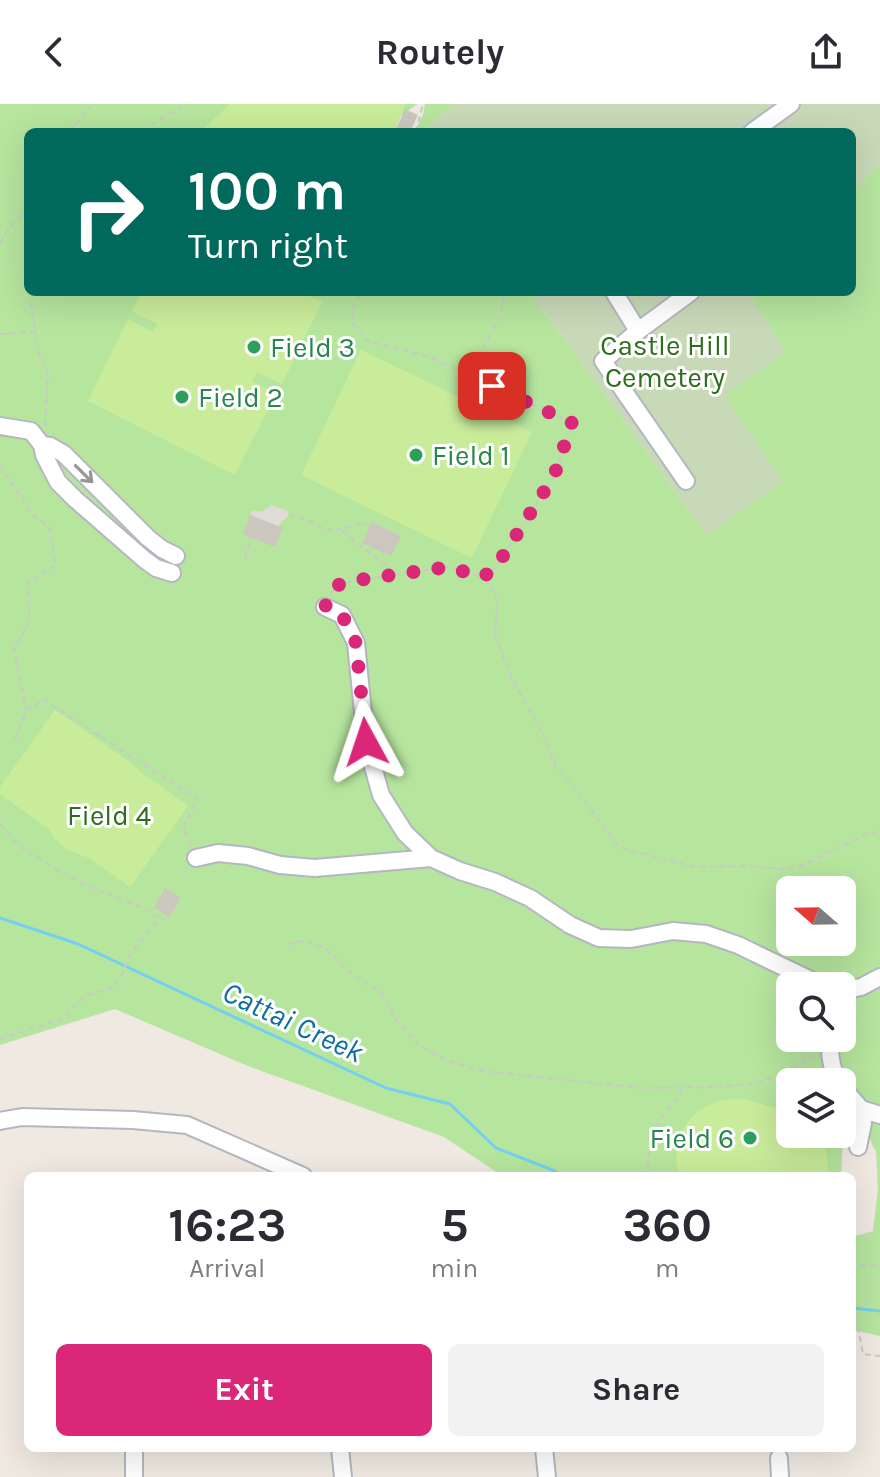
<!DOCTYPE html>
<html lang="en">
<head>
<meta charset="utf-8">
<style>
  body { margin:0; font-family:Karla,sans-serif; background:#f2f2f3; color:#2b2b33; height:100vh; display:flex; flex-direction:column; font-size:30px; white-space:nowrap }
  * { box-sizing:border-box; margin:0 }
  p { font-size:26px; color:#7c7c81 }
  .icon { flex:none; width:44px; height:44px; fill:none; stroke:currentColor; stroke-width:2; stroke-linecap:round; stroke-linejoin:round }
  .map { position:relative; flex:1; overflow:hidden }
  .details { position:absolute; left:24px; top:1068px; width:832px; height:280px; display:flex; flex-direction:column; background:#fff; border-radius:12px; box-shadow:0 8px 32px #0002 }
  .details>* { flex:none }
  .hud { position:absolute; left:24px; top:24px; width:832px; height:168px; border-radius:12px; box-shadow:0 8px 32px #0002; background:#00695c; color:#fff; overflow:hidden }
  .needle { width:52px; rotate:290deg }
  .controls { position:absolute; left:776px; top:772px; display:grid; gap:16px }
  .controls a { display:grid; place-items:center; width:80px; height:80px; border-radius:12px; background:#fff; box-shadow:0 8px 32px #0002; font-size:40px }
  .pin { position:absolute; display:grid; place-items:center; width:68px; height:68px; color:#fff; margin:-34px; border-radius:16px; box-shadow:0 4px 12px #0006 }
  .me { position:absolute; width:88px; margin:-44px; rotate:355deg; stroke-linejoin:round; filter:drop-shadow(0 0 6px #0008) }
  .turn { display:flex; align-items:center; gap:28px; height:168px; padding:0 32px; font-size:36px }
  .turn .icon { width:104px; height:104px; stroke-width:2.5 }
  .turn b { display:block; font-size:56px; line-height:68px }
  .eta { display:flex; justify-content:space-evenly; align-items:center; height:136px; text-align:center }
  .eta b { font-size:48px; font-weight:700; line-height:56px }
  .button { display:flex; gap:16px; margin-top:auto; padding:16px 32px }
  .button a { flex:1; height:92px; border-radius:12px; background:#db2777; color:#fff; font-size:32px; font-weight:700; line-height:92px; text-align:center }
  .button a+a { background:#f2f2f3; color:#2b2b33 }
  header { display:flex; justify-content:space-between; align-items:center; height:104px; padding:0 32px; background:#fff; font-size:36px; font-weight:700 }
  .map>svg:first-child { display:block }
</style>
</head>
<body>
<header><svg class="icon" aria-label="back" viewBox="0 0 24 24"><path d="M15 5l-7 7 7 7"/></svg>Routely<svg class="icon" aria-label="share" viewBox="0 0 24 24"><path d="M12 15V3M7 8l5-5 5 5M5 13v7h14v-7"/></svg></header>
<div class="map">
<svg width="880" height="1373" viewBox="0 0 880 1373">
  <rect width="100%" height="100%" fill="#efe9e1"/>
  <!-- green -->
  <path fill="#b6e59e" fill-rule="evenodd" d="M0,0H417L393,18L400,28H28V188H530L707,432L725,292L752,196L760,188H852V89L880,59V1232L852,1226V1133L873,1127L878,1085L876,1047L873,1043L868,1028L876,1005L844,1006L854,1029L843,1036L841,1072H500L498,1069L444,1033L248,962L115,905L0,941ZM790,786H842V838H790ZM790,882H842V934H790ZM790,978H842V1030H790Z
    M425,0H454L420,28H415L423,11Z"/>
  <!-- cemetery -->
  <path fill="#c8d9b8" d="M454,0H880V59L852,89V28H420Z
    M530,188H760L752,196L786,247L725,292L783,377L707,432Z"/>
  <!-- pitch -->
  <path fill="#c9ec9a" d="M230,0H406L394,28H200Z
    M141,188H301L322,198L282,280L257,268L252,278L276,290L235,371L88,297L128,215L153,228L157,220L132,207Z
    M361,246L532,328L472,454L301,371Z
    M55,606L130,658L138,666L188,702L130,783L89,754L68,746L54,734L49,725L0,690V683Z
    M739,994L790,1008V1030H819C826,1043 829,1057 827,1072H679C667,1029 696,995 739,994Z"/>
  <!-- plaza -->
  <path fill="#dfdcd8" d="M271,401L287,407L289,411L278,422L250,411L253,406L262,408Z"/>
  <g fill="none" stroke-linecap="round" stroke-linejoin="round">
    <!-- stream -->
    <path stroke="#75cff0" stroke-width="3" d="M0,814L78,840L386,984L450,1000L496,1044L555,1067L558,1072
      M852,1204L880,1207"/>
  </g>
  <!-- building -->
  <path fill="#cbc7bf" d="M405,5L418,11L410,28H395Z
    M250,411L283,424L275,443L243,430Z
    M372,418L401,432L391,452L362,439Z
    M165,784L181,794L169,813L154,803Z"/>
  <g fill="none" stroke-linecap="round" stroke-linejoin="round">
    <defs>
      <path id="minor" d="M752,28L791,0
        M614,188L638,227L603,257L686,377
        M638,227L691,188
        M0,322L31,327L42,341L44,351L58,378L75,395L145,456L156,464L172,469
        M42,341L50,342L64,350L148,434L162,445L176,452
        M325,503L342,511L356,539L366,638L381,691L405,729L431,754L460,767L495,778L530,794L570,821L599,834L631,835L673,827L706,830L738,841L823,882
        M196,754L218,749L248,752L280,761L315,764L431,754
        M842,887L861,883L880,873
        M830,934C829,950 831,965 839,978
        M842,983L861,1005L880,1011
        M0,1017L22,1013L133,1016L187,1021L303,1072
        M858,1043L863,1019L861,1005
        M134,1344V1373
        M340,1344L343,1373
        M544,1344L547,1373
        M779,1354L780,1373"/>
    </defs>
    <!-- minor casing -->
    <use href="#minor" stroke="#b4b7c1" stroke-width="20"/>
    <!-- path -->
    <path stroke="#c9c9c9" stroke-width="2" stroke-dasharray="6 4" stroke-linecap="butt" d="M69,28L93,0
      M145,28L149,22L186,0
      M416,28L423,0
      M0,139L7,127L28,103
      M34,188L31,200L38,247L48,271L45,322
      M0,230L35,228
      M466,269C481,244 504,218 504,188
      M0,361L32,411L49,423L56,461L28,478L29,518L14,546L26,605
      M289,411C305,413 312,420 325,425C337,429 352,422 363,418L370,422
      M342,427L397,470
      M245,455L251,433
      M485,475L491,481L497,497L495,532L513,577L543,630L556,664L573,681L616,739L625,745L695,763L745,762L782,765L803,761L867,730L880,727
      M330,491L338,481L358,476L448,463L483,473L496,463L554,372L572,319L427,252L367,237L352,218L354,204L361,188
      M15,635L27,606L44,596L198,695L183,724L191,742
      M0,720L19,742L57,766L95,785L140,803L166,816
      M288,840L304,837L325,844L355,873L381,888L396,916L419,941L444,955L483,967L641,984L712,983L751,980L787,969L815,950
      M0,935L62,915L84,893L113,883L120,874L131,849L160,814
      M842,1022L846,1031
      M647,1072C648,1049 651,1029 664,1010C671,1001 678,994 683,984
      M852,1166L856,1161H880
      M852,1193L863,1250L880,1252"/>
    <!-- minor -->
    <use href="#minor" stroke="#fff" stroke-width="16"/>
  </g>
  <!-- one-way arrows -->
  <defs><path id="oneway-shaft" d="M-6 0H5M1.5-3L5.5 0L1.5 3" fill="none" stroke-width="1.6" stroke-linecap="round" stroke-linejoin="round" transform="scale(2)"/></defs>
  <use stroke="#969696" href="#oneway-shaft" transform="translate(84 370) rotate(45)"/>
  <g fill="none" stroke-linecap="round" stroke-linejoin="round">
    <!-- route -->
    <path stroke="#db2777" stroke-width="14" stroke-dasharray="0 25.2" d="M366,638L356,539L342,511L325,503L330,491L338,481L358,476L448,463L483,473L496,463L554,372L572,319L492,282"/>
  </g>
  <!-- markers -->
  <g fill="#2e9e5b" stroke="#fff" stroke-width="3">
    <circle cx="254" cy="243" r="8"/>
    <circle cx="182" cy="293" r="8"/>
    <circle cx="416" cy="351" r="8"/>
    <circle cx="750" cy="1034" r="8"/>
  </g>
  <g text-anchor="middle" stroke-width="6" stroke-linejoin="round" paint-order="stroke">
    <!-- park labels -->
    <g font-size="28" fill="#2c6e1b" stroke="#fff">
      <text x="665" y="251">Castle Hill<tspan x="665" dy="32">Cemetery</tspan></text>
      <text x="109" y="721">Field 4</text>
    </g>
    <!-- leisure labels -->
    <g font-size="28" fill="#27864d" stroke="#fff" text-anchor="start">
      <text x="270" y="253">Field 3</text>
      <text x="198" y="303">Field 2</text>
      <text x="432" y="361">Field 1</text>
      <text x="734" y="1044" text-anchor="end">Field 6</text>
    </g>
    <!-- water labels -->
    <g font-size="30" font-style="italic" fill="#0d6fa3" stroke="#fff">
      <text transform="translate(293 918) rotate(25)" y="10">Cattai Creek</text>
    </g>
  </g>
</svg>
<div class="controls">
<a><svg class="needle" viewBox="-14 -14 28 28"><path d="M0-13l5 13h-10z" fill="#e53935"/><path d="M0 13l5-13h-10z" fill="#7c7c81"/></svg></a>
<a><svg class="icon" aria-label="search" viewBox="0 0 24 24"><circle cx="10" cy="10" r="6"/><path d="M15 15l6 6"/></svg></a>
<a><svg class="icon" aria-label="layers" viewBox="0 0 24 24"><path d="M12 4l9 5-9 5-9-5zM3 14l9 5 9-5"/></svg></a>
</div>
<div class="pin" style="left:492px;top:282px;background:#d93025"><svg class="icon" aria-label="arrive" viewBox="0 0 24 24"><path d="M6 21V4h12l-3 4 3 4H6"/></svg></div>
<svg class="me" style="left:366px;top:638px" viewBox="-20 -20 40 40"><path d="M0-17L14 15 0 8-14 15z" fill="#db2777" stroke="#fff" stroke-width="4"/></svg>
<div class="hud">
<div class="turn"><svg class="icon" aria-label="right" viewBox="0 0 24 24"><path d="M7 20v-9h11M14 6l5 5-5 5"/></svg><div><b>100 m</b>Turn right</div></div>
</div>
<section class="details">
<div class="eta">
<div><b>16:23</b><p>Arrival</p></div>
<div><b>5</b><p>min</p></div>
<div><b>360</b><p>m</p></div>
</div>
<div class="button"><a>Exit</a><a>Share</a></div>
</section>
</div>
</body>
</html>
